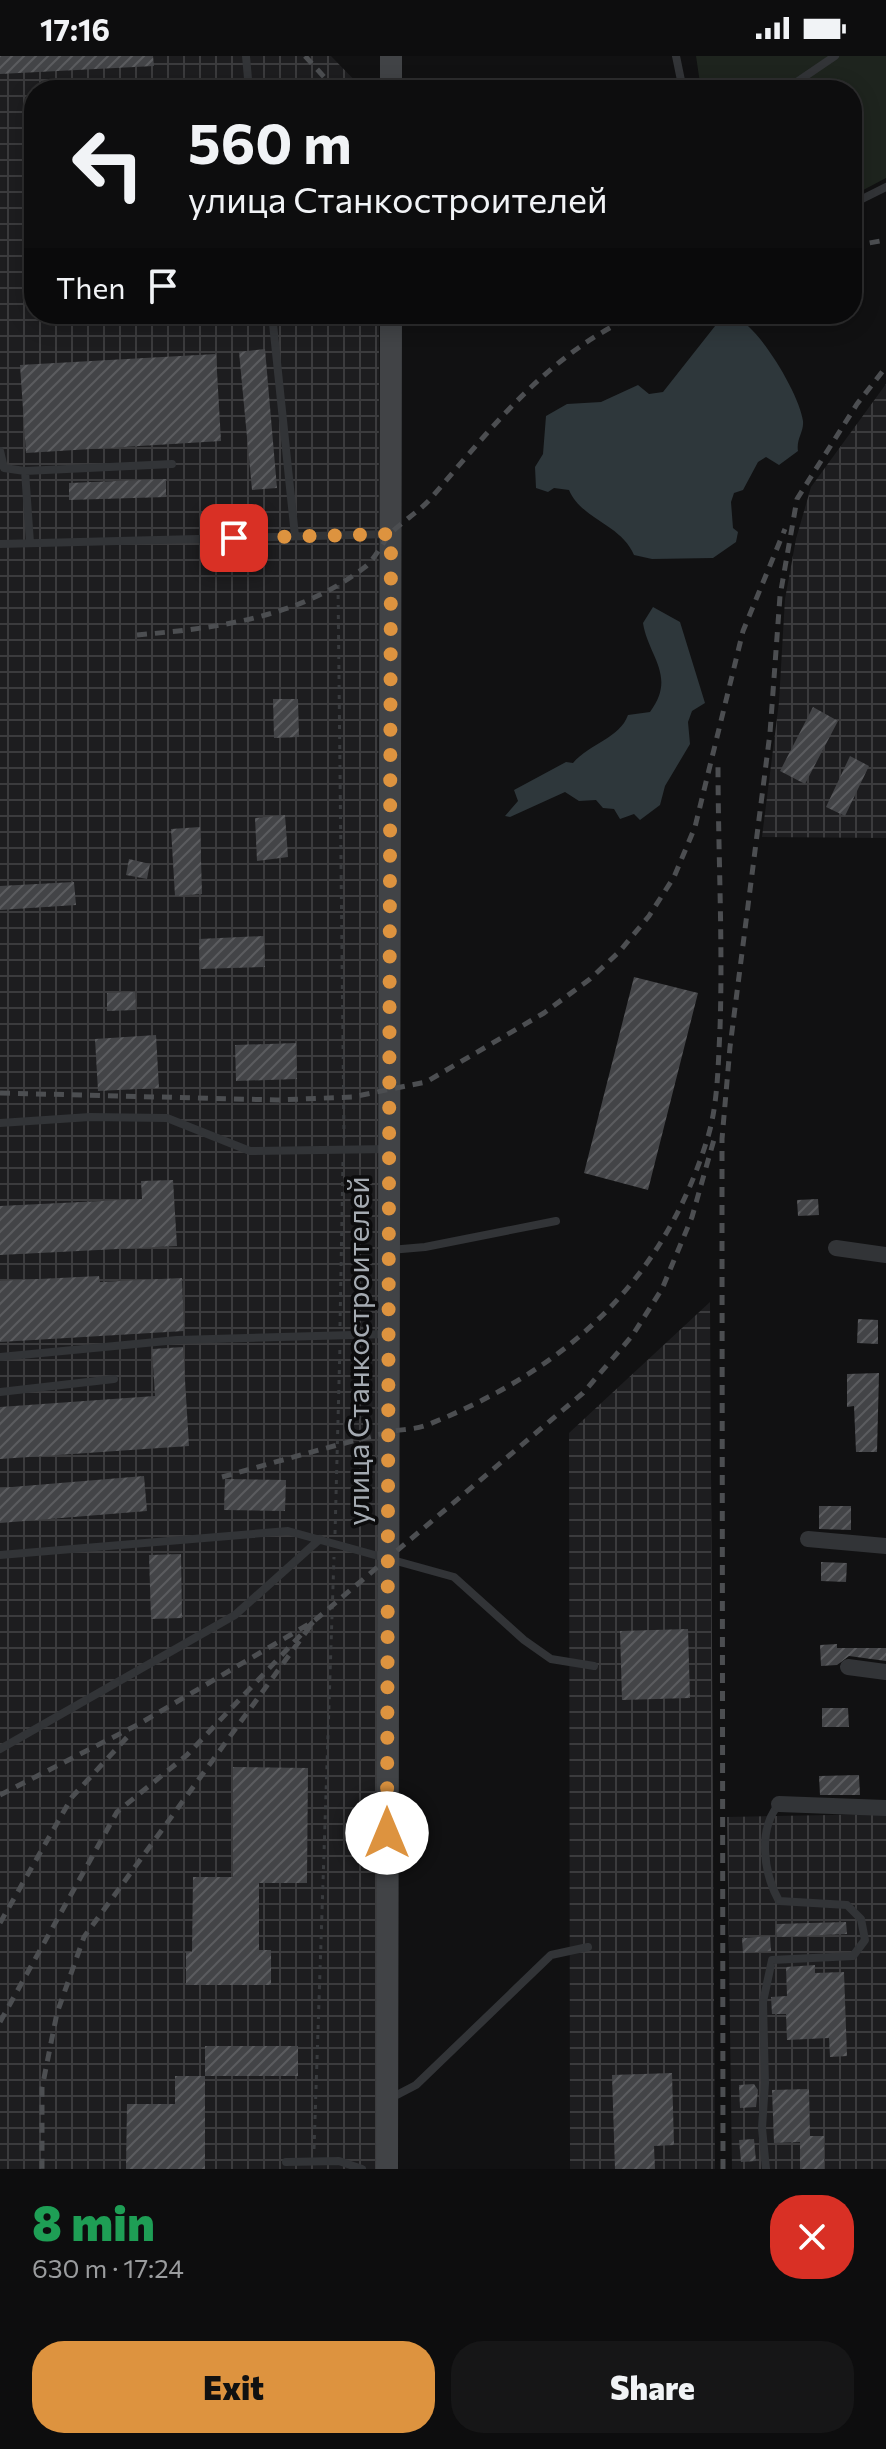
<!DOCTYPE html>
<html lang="en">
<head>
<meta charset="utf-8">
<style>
  body { margin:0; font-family:Commissioner,sans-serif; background:#161617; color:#f1f3f6; height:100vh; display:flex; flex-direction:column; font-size:30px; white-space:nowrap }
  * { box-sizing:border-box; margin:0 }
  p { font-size:26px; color:#9a9c9e }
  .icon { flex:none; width:44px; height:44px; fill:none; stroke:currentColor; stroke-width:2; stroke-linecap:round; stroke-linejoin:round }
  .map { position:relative; height:2113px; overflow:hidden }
  .side { display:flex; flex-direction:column; background:#0d0d0e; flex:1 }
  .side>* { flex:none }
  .hud { position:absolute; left:24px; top:24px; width:838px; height:244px; border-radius:32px; box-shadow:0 4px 20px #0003,0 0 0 2px #2d2d2e; background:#0d0d0e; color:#f1f3f6; overflow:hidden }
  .pin { position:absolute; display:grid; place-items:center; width:68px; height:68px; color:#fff; margin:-34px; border-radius:16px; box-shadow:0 4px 12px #0006 }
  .me { position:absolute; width:88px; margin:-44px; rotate:0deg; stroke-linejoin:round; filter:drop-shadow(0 0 6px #0008) }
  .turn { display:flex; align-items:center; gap:28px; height:168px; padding:0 32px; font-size:36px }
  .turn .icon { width:104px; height:104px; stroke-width:2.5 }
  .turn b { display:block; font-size:56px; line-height:68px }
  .then { display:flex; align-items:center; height:76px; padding:0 32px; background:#0003; gap:16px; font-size:30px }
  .round { display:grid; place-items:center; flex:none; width:84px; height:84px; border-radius:32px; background:#161617 }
  .summary { display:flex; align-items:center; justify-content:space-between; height:136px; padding:0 32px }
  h1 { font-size:48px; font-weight:800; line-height:60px; color:#1e9e55 }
  .cta { display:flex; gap:16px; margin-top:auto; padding:16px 32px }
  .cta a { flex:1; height:92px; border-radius:32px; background:#dd933f; color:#111; font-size:32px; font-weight:800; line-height:92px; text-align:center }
  .cta a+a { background:#161617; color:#f1f3f6 }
  .status { display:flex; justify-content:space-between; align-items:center; height:56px; padding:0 40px; background:#0d0d0e; direction:ltr }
  .status svg { height:22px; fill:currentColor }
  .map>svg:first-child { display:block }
</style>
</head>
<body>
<div class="status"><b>17:16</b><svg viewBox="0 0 49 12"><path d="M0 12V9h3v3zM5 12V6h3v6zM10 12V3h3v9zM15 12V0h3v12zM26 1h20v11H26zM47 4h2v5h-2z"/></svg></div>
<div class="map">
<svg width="886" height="2113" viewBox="0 0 886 2113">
  <defs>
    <pattern id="industrial-grid" width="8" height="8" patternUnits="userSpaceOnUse" patternTransform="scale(2)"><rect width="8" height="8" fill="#1d1d1f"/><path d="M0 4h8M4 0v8" fill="none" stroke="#3b3b3d"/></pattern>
    <pattern id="building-hatch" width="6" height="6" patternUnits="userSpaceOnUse" patternTransform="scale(2)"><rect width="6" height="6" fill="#434447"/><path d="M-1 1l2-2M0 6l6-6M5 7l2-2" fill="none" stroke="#5b5c5f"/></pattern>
  </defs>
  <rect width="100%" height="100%" fill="#111112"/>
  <!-- industrial -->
  <path fill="url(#industrial-grid)" d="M0,0H331L364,34H34V258H379L377,2113H0Z
    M886,328V782L762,781L779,646L785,543L796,483L811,431Z
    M710,1246L715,2113H570L569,1377Z
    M886,1758V2113H732L727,1761Z"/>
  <!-- green -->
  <path fill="#1e241e" d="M696,0H886V122L852,140V34H701Z"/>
  <!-- water -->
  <path fill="#2e373b" d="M735,261C759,270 800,339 803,365C804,376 796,383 798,395L779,409L766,401L758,406L743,434L734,437L731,446L733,472L738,476L736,486L713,502L652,503L634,499C621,468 581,463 569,434L554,432L548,436L536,432L535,411L543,398L546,360L567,348L601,346L638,329L649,338L663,336L719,265Z
    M653,551L680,566L705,647L692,655L688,666L690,688L665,730L660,749L640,764L634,758L620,763L614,753L603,752L596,744L579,745L565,736L510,761L505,760L518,745L514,734L566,706L573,707C589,688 620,682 628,659L650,656C677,620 648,600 643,567Z"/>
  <!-- building -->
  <path fill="url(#building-hatch)" d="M0,0H153L154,10L0,18Z
    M265,293L277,432L252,434L239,296Z
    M216,298L221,385L26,397L20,309Z
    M166,423V441L69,444V427Z
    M273,643H298L299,681L274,682Z
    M813,651L838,665L805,728L780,715Z
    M850,700L869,710L845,760L826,751Z
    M285,759L288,801L257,805L255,762Z
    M200,771L202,838L175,840L171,773Z
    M129,803L150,808L147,823L126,819Z
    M74,826L76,849L0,854V830Z
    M264,880L265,911L200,913L199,883Z
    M634,921L698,937L648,1134L584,1117Z
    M135,936L136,954L107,955V937Z
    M156,979L159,1032L98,1035L95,983Z
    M296,987L297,1023L236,1025L235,989Z
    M173,1124L177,1190L0,1199V1150L142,1143L141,1125Z
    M818,1143L819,1159L798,1160L797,1144Z
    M99,1220L100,1226L182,1222L184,1275L0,1286V1225Z
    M858,1263L878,1264V1288L857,1287Z
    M183,1291L189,1390L0,1403V1351L155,1340L152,1293Z
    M879,1317L877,1396H856L854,1350L847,1351V1318Z
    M144,1420L147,1455L0,1467V1432Z
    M225,1423L286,1424L285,1455L224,1454Z
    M819,1450H851V1474L819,1473Z
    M181,1498L182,1562L151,1563L149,1499Z
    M821,1506L847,1507L846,1526L821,1525Z
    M688,1573L690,1642L622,1644L620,1575Z
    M837,1588V1592H886V1605L849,1600L837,1609L821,1610L820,1589Z
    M822,1652H848L849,1671H822Z
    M233,1711L308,1712L307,1827H259V1894H271V1929H186V1896H192L193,1821H233Z
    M859,1719L860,1739H820L819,1720Z
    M846,1866L847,1878L777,1881L776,1868Z
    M770,1880L771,1895L743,1897L742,1882Z
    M815,1909V1917L844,1916L847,2000L830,2001L829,1982L787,1984L786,1958H772L771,1941L787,1940L786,1911Z
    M205,1990H298V2020H205Z
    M672,2017L674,2089L654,2090L655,2113H615L612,2019Z
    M175,2020H205V2113H126L127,2048H175Z
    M754,2028L758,2034L756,2051L740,2052L739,2029Z
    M809,2033L810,2080H824V2113H800V2086L774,2087L772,2034Z
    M754,2083L756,2105L741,2106L739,2084Z"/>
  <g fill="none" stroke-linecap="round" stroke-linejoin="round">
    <!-- path -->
    <path stroke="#393b3e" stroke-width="3" stroke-dasharray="4 6" stroke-linecap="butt" d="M338,529L344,1082
      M340,1270L343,1105
      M335,1478L340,1289
      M314,2093L334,1501"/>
    <!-- service -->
    <path stroke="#323437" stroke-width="8" d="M246,0L249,34
      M676,0L683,34
      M785,34L835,0
      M852,148L886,131
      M272,258L295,480
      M0,395L4,412L25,415
      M30,487L25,415L172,408
      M0,488L390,478
      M0,1067L90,1061L167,1062L250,1095L389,1093
      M390,1194L425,1191L556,1165
      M0,1301L177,1284L388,1278
      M0,1336L114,1323
      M0,1499L288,1475L454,1521L524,1584L551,1603L594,1610
      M0,1693L235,1559L320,1483
      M391,2042L416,2029L551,1899L588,1891
      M286,2106L339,2105L362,2113
      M766,2113L762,2072L765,2027L763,1946L772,1904L853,1900L865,1884L861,1863L847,1849L779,1845C764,1818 757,1774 779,1748"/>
    <!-- minor -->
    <path stroke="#323437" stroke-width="16" d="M836,1192L886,1199
      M808,1483L886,1490
      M848,1611L886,1616
      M779,1748L886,1752"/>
    <!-- secondary -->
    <path stroke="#414346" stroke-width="22" d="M391,0V34
      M387,2113L391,258"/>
    <!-- rail -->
    <path stroke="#4c4e51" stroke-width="5" stroke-dasharray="10 8" stroke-linecap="butt" d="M305,0L336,34
      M852,190L886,184
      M137,579C217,572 299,562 365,511C376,502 382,487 391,477C404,464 420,455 432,441C493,370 550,296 638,258
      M0,1037L277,1044L352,1041L426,1026L544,957L590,923L619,896L649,860L674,821L695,771L743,575L785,473
      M222,1421C276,1406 331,1390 385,1377C399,1373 414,1374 427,1369C563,1315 661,1229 706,1087C718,1052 718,1010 720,973C723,884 718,795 718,707
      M0,1739L139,1668L314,1565L583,1337L632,1280L662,1233L692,1161L715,1080
      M0,1867L72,1741L131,1677
      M0,1966L117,1756L187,1699L314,1565L84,1881L57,1957L42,2032V2113
      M723,2113L722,1176V1083L730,991L770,677L780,540L797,443L857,348L886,311"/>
  </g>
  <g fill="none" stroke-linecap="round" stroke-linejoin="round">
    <!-- route -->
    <path stroke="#dd933f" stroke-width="14" stroke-dasharray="0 25.2" d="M234,482L391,478L387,1777"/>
  </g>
  <g text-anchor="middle" stroke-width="7" stroke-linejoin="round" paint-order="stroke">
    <!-- street labels -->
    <g font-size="30" fill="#a4aab1" stroke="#0c0c0d">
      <text transform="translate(359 1295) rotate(-90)" y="10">улица Станкостроителей</text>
    </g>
  </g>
</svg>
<div class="pin" style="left:234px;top:482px;background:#d93025"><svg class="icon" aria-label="arrive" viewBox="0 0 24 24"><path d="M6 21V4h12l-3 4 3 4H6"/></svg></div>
<svg class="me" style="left:387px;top:1777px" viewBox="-20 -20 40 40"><circle r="19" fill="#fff"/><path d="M0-13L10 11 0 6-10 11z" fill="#dd933f"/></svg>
<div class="hud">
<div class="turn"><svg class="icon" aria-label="left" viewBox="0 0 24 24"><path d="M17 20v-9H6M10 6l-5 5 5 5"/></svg><div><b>560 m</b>улица Станкостроителей</div></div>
<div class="then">Then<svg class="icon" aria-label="arrive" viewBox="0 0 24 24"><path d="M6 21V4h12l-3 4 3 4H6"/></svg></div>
</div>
</div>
<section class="side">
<div class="summary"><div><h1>8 min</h1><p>630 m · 17:24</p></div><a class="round" style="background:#d93025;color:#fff"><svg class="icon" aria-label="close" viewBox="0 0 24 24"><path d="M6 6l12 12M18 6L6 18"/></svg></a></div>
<div class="cta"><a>Exit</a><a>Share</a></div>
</section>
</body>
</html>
